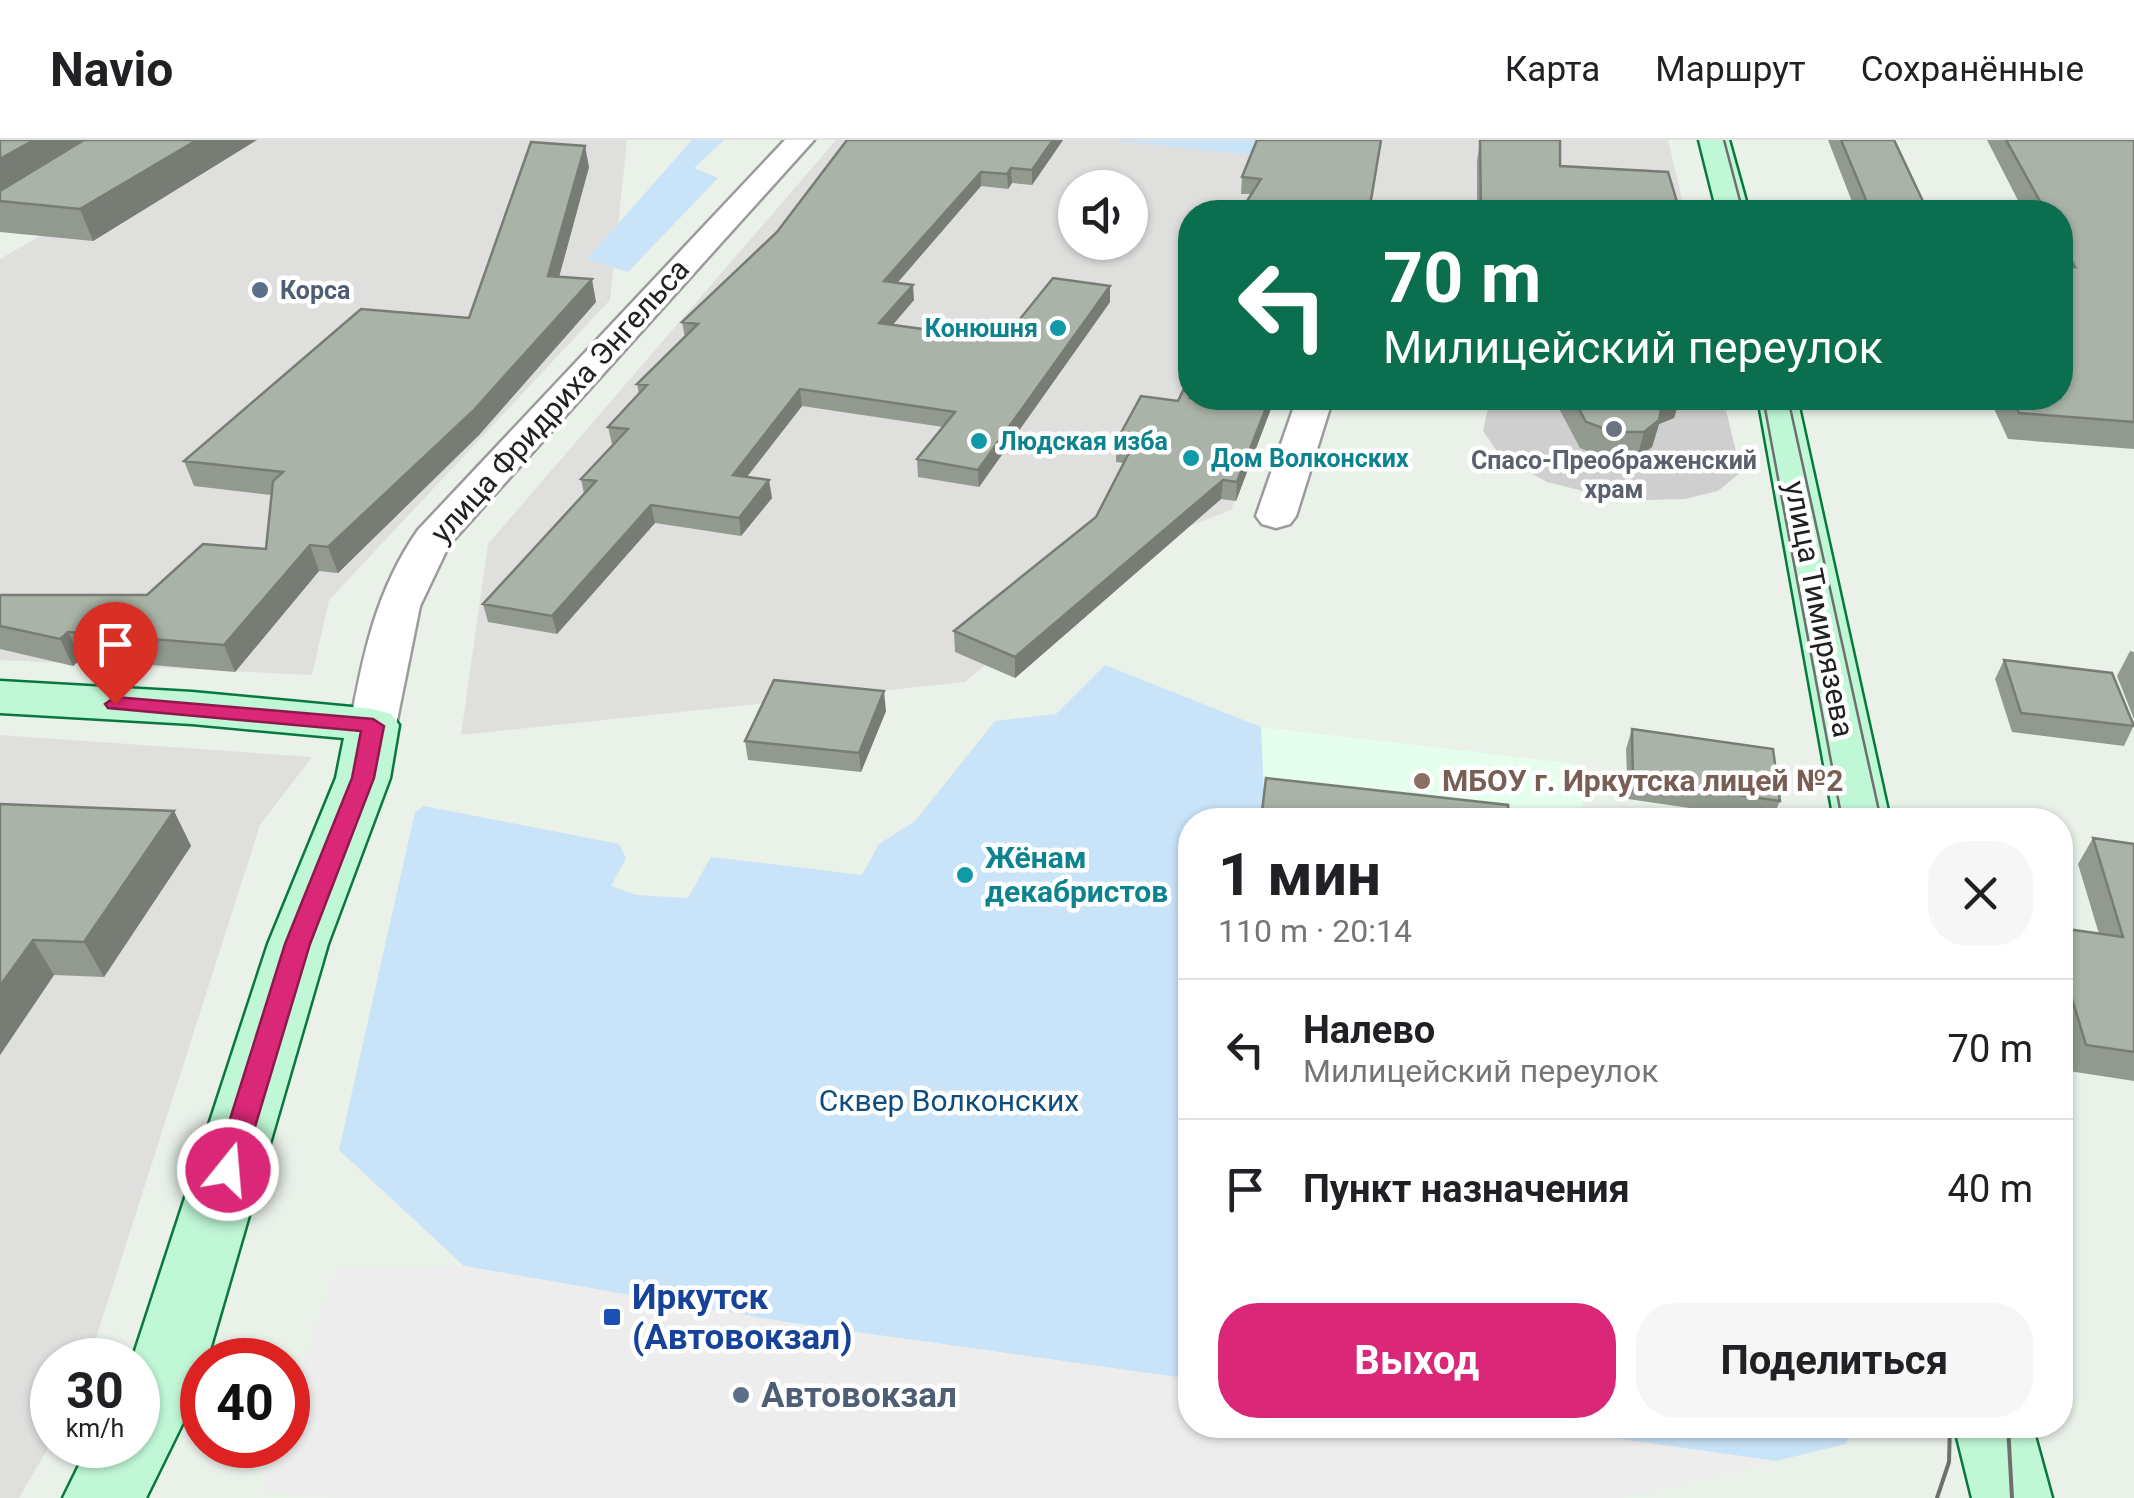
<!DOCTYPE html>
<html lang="ru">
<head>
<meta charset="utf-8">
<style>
  body { margin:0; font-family:Roboto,sans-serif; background:#f6f6f6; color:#202124; height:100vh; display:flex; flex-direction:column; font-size:38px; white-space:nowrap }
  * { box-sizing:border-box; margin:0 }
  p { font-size:32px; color:#757577 }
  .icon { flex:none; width:55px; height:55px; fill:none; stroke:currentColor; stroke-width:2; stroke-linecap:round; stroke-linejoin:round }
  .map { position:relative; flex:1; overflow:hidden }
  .panel { position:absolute; left:1178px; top:668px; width:895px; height:630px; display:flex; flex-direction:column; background:#fff; border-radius:40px; box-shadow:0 2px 8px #0004 }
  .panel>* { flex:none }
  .banner { position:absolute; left:1178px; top:60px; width:895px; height:210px; border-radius:40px; box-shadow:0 2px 8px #0004; background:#0b6e4f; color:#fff; overflow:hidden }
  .fabs { position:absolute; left:1058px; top:30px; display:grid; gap:20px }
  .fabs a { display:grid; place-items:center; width:90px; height:90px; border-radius:50%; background:#fff; box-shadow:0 2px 8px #0004; font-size:50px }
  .speed { position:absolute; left:30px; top:1198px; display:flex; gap:20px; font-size:50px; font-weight:700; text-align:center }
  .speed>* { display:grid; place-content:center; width:130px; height:130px; border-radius:50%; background:#fff; box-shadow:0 2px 8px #0004; line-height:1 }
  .speed small { font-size:25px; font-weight:400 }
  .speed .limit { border:15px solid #d22; background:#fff; color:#111 }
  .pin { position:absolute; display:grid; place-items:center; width:85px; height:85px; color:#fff; margin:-102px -42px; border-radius:50% 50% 50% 0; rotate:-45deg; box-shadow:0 0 10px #0007 }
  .pin .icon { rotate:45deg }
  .me { position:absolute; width:110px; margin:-55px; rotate:17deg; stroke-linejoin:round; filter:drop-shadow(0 0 8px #0008) }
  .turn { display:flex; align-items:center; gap:35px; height:210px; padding:0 40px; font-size:45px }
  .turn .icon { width:130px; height:130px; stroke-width:2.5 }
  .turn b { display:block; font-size:70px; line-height:85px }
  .round { display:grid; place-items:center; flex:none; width:105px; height:105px; border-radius:40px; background:#f6f6f6 }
  .overview { display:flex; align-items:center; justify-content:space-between; height:170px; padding:0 40px }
  h1 { font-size:60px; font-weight:700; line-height:75px }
  .action { display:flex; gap:20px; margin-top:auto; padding:20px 40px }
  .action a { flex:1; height:115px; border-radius:40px; background:#db2777; color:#fff; font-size:40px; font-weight:700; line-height:115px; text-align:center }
  .action a+a { background:#f6f6f6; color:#202124 }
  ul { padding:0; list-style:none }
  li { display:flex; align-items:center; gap:30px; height:140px; padding:0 40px; border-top:2px solid #e0e0e0 }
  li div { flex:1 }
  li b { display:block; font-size:38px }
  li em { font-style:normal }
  header { display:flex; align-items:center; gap:60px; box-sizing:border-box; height:140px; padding:0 50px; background:#fff; border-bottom:2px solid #e0e0e0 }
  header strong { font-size:48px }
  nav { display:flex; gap:55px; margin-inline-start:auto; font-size:35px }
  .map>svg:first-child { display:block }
</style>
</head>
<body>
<header>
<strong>Navio</strong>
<nav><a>Карта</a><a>Маршрут</a><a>Сохранённые</a></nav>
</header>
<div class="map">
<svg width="2134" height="1358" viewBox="0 0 2134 1358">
  <rect width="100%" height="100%" fill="#e9f1e9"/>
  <!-- residential -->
  <path fill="#dfdfde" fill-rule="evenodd" d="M209,0H627L610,160L329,460L312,535L0,520V119Z
    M836,0H1668L1685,72H1190V258H1272L1231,370L1112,416L965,542L461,595L488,404ZM1075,48H1130V102H1075Z
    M0,595L312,617L260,685L89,1220H52V1301L19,1358H0Z"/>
  <!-- education -->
  <path fill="#e5feee" d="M1261,587L1578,624L1585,680H1261L1264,657Z"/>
  <!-- religious -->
  <path fill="#cfcfcf" d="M1490,258H1723L1741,332L1718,351L1685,359L1646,360L1595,354L1547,342L1501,317L1483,291Z"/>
  <!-- park -->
  <path fill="#c9e3f8" d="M692,0H724L694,28L718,38L628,132L587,119Z
    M1111,0H1272L1264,16Z
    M1105,525L1261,587L1264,657L1261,680H1190V1239L792,1183L464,1126L339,1010L415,672L424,666L619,704L626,718L611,746L636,755L688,758L711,717L862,735L879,704L915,681L995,581L1056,574Z
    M1519,1285H1860L1845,1304L1776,1321Z"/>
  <!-- parking -->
  <path fill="#ededed" d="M464,1126L792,1183L1190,1239V1285H1519L1776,1321L1620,1358H335L260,1351L276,1305H288V1270L336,1129Z"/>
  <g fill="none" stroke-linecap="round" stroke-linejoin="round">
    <defs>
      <path id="street" d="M785,0H814L449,405L420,466L396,585L390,595L373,600L356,595L350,585C363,515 376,450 418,390Z
        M1297,258H1333L1296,376L1290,384L1276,388L1262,384L1256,376Z"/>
      <path id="secondary" d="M1699,0H1729L1749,72H1717Z
        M1758,258H1797L1890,680H1834Z
        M0,541L192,552L373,569L391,574L399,585L390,638L328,804L207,1220H202L196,1256L146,1358H63L89,1305H138V1220H132L268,804L336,638L344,598L192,584L0,573Z
        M1954,1285H2032L2052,1358H1972Z"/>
    </defs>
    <!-- street casing -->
    <use href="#street" stroke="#9b9b9b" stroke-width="5"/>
    <!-- secondary casing -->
    <use href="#secondary" stroke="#09783e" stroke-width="5"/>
    <!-- street -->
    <use href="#street" fill="#fff" fill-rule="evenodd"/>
    <!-- secondary -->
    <use href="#secondary" fill="#c0f8d7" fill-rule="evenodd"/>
    <!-- tram-far1 -->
    <path stroke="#6f6f6f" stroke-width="2.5" d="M1724,0L1743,72
      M1763,258L1842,680
      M1788,258L1881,680"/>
    <!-- tram -->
    <path stroke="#6f6f6f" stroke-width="4" d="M2008,1285L2012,1358
      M1937,1358L1949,1322L1950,1285"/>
  </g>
  <!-- wall -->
  <path fill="#929a90" d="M0,0H257L93,101L0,92Z
    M1063,0L1032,45L1012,43L1008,49L981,46L898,142L914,160L892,185L1003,200L1110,162L979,347L918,337L917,319L943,287L802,266L747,337L772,358L741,396L655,383L557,494L488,482L483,464L584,354L581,339L614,304H612L608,287L639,254L637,244L685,198L682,182L777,92Z
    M1382,0L1251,54H1241L1242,37Z
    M1480,0L1560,26L1680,72H1477V21Z
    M1828,0H1894L1928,72H1856Z
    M1987,0H2134V309L2008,299L1989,258H2060V72H2024Z
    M589,27L559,137L596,162L479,295L338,433L319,431L235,532L81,519L73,526L0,509V455H147L266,409L271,355L194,346L184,321L469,178Z
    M1190,156V186L1182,185L1183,167Z
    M1275,258L1236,361L1221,359L1015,538L955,512L954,491L1096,377L1124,323L1116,322V302L1178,261Z
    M1529,258H1680L1674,278L1659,284L1652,307L1637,318L1607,319L1580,308L1555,261Z
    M2130,511L2134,512V579L2117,536Z
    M2004,520L2134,585L2124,606L2012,592L1995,539Z
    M886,571L861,632L748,620L745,601Z
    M1632,589L1780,661L1772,680L1628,659L1626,609Z
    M0,664L174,671L191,706L104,837L54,835L0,915Z
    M2093,698L2134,704V941L2069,931L2060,898V788L2099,794L2078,724Z"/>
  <!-- shaded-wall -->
  <path fill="#777d75" d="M34,0H98L0,57V19Z
    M197,0H257L93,101L80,69Z
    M1053,0H1063L1032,45V30Z
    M585,6L589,27L553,159L548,136Z
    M1011,28L1012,43L1008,49L1007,34Z
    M981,32V46L886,156L884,141Z
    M592,139L596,162L479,295L338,433L328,407Z
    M913,145L914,160L880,200L879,183Z
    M1110,146V162L979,347L978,330Z
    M800,249L802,266L735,352L733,335Z
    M1270,258H1275L1236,361L1237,342Z
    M1666,258H1680L1674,278L1659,284L1652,307L1637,318L1644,292L1663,259Z
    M769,340L772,358L741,396L739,378Z
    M1223,340L1221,359L1015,538V517Z
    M651,365L655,383L557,494L552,476Z
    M310,405L319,431L235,532L224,505Z
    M68,492L81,519L73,526L60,499Z
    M884,551L886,571L861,632L859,613Z
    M174,671L191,706L104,837L84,802Z
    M33,800L54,835L0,915V846Z"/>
  <!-- building -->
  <path fill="#aab3a7" stroke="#777d75" stroke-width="2.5" d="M0,0H34L0,19Z
    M84,0H197L80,69L0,61V51Z
    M847,0H1053L1032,30L1011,28L1007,34L981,32L884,141L913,145L879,183L1003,200L1053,138L1110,146L978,330L917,319L955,272L800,249L733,335L769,340L739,378L651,365L552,476L483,464L596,341L581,339L628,289L608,287L647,245L637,244L698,184L682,182L777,92Z
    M1257,0H1381L1369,72H1240L1261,39L1242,37Z
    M1480,0H1560V26L1668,32L1680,72H1481Z
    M1841,0H1894L1928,72H1871Z
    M2006,0H2134V282L2019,273L2012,258H2060V126L2075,127L2060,99V72H2046Z
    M531,2L585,6L548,136L592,139L473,271L328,407L310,405L224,505L68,492L60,499L0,486V455H147L203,404L266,409L273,341L283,332L184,321L361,169L469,178Z
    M1190,156V168L1183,167Z
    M1190,236V258H1270L1237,342L1223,340L1015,517L954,491L1096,377L1133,305L1116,302L1141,256L1178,261Z
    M1573,258H1666L1663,259L1659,280L1644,292H1614L1586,282Z
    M2004,520L2112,533L2134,586L2021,573Z
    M774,540L884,551L859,613L745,601Z
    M1632,589L1773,609L1780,661L1633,640Z
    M1266,638L1508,665L1509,680H1261Z
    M0,664L174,671L84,802L33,800L0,846Z
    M2093,698L2134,704V912L2086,905L2060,819V788L2123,797Z"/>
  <!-- route -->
  <path fill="#db2777" stroke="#8e194d" stroke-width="2.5" d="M115,557L373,579L384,586L374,638L310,804L242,1030L238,1038L228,1042L218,1038L214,1030L285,804L352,638L361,591L108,568L105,564Z"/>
  <!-- markers -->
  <g fill="#5c6f8a" stroke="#fff" stroke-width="4">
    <circle cx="260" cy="150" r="10"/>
    <circle cx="741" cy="1255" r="10"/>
  </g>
  <g fill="#0f9aa8" stroke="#fff" stroke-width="4">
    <circle cx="1058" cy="188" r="10"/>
    <circle cx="979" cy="301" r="10"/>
    <circle cx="1191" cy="318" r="10"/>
    <circle cx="965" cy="735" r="10"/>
  </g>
  <circle fill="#6b7280" stroke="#fff" stroke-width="4" cx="1614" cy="289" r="10"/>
  <circle fill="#8d6e63" stroke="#fff" stroke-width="4" cx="1422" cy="641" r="10"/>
  <rect fill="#1a4fb4" stroke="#fff" stroke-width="4" x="602" y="1167" width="20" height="20" rx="5"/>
  <g text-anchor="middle" stroke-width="9" stroke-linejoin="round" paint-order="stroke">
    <!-- far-service labels -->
    <g font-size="25" font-weight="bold" fill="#4e5e75" stroke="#fff" text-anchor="start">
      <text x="280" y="159">Корса</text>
    </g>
    <!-- far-culture labels -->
    <g font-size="25" font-weight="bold" fill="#0d838f" stroke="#fff" text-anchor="start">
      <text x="1038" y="197" text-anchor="end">Конюшня</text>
      <text x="999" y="310">Людская изба</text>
      <text x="1211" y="327">Дом Волконских</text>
    </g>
    <!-- far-worship labels -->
    <g font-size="25" font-weight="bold" fill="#5b616d" stroke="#fff">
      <text x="1614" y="329">Спасо-Преображенский<tspan x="1614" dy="29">храм</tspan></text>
    </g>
    <!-- street labels -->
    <g font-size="30" fill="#212121" stroke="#fff">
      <text transform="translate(560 261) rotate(-48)" y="10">улица Фридриха Энгельса</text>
      <text transform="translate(1819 469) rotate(79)" y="10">улица Тимирязева</text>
    </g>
    <!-- education labels -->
    <g font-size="30" font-weight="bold" fill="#785e54" stroke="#fff" text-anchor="start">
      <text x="1442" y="651">МБОУ г. Иркутска лицей №2</text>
    </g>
    <!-- culture labels -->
    <g font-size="30" font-weight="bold" fill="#0d838f" stroke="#fff" text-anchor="start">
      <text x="985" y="728">Жёнам<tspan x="985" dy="34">декабристов</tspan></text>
    </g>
    <!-- park labels -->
    <g font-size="30" fill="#104d7f" stroke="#fff">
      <text x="949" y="971">Сквер Волконских</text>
    </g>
    <!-- near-transit labels -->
    <g font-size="35" font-weight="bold" fill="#164399" stroke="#fff" text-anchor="start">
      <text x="632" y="1169">Иркутск<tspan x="632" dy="40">(Автовокзал)</tspan></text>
    </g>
    <!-- near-service labels -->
    <g font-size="35" font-weight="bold" fill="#4e5e75" stroke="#fff" text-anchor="start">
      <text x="761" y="1267">Автовокзал</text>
    </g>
  </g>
</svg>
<div class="fabs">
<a><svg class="icon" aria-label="sound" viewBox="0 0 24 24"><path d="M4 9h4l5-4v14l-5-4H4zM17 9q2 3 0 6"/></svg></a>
</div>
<div class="speed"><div>30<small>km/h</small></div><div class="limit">40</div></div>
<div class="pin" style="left:115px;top:564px;background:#d93025"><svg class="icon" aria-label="arrive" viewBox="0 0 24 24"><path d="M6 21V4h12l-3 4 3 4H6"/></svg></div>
<svg class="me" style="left:228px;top:1030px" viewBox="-20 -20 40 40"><circle r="17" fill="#db2777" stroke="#fff" stroke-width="3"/><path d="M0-11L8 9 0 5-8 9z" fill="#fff"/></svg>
<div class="banner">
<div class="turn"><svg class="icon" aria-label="left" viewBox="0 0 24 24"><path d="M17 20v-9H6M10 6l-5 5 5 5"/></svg><div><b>70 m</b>Милицейский переулок</div></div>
</div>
<section class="panel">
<div class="overview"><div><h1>1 мин</h1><p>110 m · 20:14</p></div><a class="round"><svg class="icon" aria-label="close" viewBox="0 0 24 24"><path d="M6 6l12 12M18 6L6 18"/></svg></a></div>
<ul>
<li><svg class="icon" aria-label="left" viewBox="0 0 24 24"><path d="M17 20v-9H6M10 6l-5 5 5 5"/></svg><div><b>Налево</b><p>Милицейский переулок</p></div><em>70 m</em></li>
<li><svg class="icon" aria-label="arrive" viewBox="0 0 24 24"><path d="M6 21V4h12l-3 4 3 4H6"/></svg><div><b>Пункт назначения</b></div><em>40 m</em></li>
</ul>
<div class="action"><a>Выход</a><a>Поделиться</a></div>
</section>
</div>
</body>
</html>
